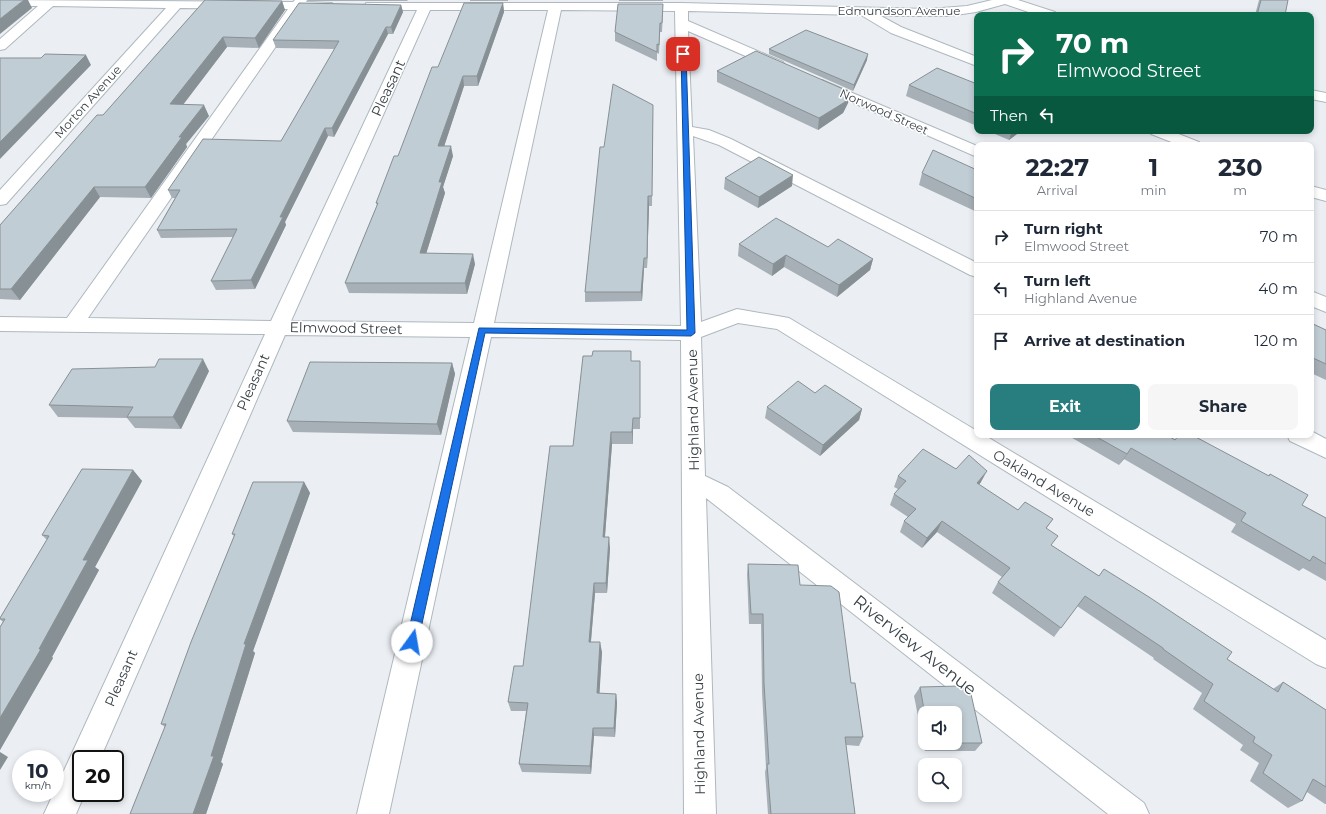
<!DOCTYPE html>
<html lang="en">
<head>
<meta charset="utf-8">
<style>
  body { margin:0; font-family:Montserrat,sans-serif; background:#f6f6f7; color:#1f2937; height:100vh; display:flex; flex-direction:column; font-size:15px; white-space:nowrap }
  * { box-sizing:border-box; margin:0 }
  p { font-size:13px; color:#747a83 }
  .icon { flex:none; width:22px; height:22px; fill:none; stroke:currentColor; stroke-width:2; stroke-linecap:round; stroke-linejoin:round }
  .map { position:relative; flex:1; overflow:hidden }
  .side { position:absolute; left:974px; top:142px; width:340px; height:296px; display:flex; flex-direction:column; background:#fff; border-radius:8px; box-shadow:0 2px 6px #0003 }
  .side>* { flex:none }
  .hud { position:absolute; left:974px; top:12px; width:340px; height:122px; border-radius:8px; box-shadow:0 2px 6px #0003; background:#0b6e4f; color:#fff; overflow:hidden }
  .tools { position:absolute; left:918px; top:706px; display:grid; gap:8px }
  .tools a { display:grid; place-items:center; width:44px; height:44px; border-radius:8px; background:#fff; box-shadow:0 2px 6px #0003; font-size:20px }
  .speed { position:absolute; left:12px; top:750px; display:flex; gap:8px; font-size:20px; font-weight:700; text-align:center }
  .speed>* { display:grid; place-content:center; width:52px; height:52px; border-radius:50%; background:#fff; box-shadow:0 2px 6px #0003; line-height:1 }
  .speed small { font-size:10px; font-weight:400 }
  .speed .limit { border:2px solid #111; border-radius:6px; background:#fff; color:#111 }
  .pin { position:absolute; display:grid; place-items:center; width:34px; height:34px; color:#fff; margin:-17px; border-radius:8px; box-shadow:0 2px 6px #0006 }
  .me { position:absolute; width:44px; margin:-22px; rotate:13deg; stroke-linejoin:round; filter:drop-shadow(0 0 3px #0008) }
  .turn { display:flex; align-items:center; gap:14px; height:84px; padding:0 16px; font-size:18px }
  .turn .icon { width:52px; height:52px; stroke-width:2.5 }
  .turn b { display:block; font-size:28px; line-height:34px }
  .then { display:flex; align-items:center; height:38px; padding:0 16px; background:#0003; gap:8px; font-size:15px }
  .eta { display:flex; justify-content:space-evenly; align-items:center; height:68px; text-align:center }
  .eta b { font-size:24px; font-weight:700; line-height:28px }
  .primary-button { display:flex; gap:8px; margin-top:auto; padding:8px 16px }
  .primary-button a { flex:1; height:46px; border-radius:8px; background:#287d7e; color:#fff; font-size:16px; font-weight:700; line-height:46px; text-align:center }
  .primary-button a+a { background:#f6f6f7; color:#1f2937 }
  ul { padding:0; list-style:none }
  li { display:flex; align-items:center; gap:12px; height:52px; padding:0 16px; border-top:1px solid #e0e1e3 }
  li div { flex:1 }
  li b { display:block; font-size:15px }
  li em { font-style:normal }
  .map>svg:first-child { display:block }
</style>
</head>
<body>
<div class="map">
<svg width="1326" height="814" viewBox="0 0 1326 814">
  <rect width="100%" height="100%" fill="#ebeff4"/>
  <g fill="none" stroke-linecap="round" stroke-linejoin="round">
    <defs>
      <path id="minor" d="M0,0L293,2L295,0H307L306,2L332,3L333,6L332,9L301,10L88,318L271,321L417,10H371L366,9L365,6L366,3H681L929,9L967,6L992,0H1018L1055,12L1057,15H1037L1005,4L976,12L949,16H881L901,27L977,57V66L891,33L861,15L688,11V21L783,62L785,65L783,68L778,69L773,68L688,31L692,127L709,130L731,139L977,263V277L970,275L719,145L693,136L701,322L737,309L789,318L977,431V435H984L1326,640V668L1316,664L777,329L738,323L701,337L705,476L728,487L1144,803L1149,814H1108L706,498L716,814H684L681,340L491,337L389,814H357L470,337L285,335L100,759H81V793H85L76,814H44L265,334L0,331V317L67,318L288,9L180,8L6,204L0,205V190L166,8L53,6L5,49L0,50V39L38,6H0ZM430,10H548L474,323L291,321ZM561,10L675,11L681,326L494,323Z
        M822,80L977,146V157L817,87L815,84L817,81Z
        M1311,90L1326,93V102L1311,99Z
        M1149,131H1171L1199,142L1201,145H1179L1151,134Z
        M1311,186L1326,190V201L1311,197Z
        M1311,291L1326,297V312L1311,306Z
        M1311,431L1326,439V458L1290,441L1287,435H1311Z"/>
    </defs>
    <!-- minor casing -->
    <use href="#minor" stroke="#aeb8be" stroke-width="2"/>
    <!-- minor -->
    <use href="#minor" fill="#fff" fill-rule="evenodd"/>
  </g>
  <!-- wall -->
  <path fill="#a6b0b6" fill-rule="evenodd" d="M205,0L282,1L285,10L259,48L227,47L183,105L209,116L186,144L187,147L151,198L100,197L20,300L0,299V225L103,115Z
    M308,0H408L407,1H308Z
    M470,0H508V1H470Z
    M619,0H663V1H619Z
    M1259,0H1288L1285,15H1255Z
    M503,3L504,12L478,86H464L444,146L453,156L443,187L445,193L426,253L475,264L467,294L349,293L345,283L377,205L376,203L398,156L438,67Z
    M401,5L403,12L393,34H388L334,137L328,136L285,222L286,225L255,289L216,290L211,281L233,237L161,238L157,230L175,198H172L168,190L281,141L335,49L276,48L273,40Z
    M663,12L662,32H660L659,54L657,53V61L615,41V32Z
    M769,49L867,60L853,91L769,54Z
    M717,71L850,92L848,103L843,113L818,130L717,82Z
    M977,84V126L906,96L909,85Z
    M653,114L652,206H649L647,268H644L642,301L585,302V292L604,147Z
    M988,131H1021L1009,140Z
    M977,170V212L919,185L922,173Z
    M725,178L792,186L758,208L724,189Z
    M739,244L828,247L873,259L870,270L837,297L784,267L772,276L738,256Z
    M1311,323L1326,330V380L1311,373Z
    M631,361L640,372V429H633V444H612L605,537L610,548L607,593H595L591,642L602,652L599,694H616L617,703L615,737L594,736L591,774L522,772L519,764L526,711H511L508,702L523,666L573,446Z
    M452,363L455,374L441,435L293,432L287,421Z
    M209,371L181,429L135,428L127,418L58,417L49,405Z
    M815,393L862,409L859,420L820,456L765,418L767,407Z
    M1067,435H1167L1175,440L1268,476L1270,474L1302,505L1326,518V581L1303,568L1299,571L1231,532L1236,524L1124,459L1119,465Z
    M956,469L981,482L979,485L1018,510L1053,519L1046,529L1051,546L1099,576L1104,569L1227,659L1273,689L1283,682L1326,710V804H1325L1307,792L1302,801L1288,808L1250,781L1259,763L1240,750L1243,745L1193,709L1202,693L1153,659L1154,658L1077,606L1054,637L992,593L998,582L1002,577L937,532L922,548L900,532L904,521L908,517L890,505L894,494L898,489L894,487L898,476Z
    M133,470L142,481L95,567L99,570L52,657L53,658L0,750V627L3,622L0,619V618L47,540L42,535Z
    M304,482L310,493L253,651L255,653L221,762L223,764L206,814H130L165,727L161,724L234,536L232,534Z
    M748,564L800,585L851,683L863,737L859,746L846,745L855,814H768L765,772L766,768L762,692L761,624H749L747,574Z
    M920,687L982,743L975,751H925L914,696ZM925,713L955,743H925Z"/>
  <!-- shaded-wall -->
  <path fill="#879094" d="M24,0H28L32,8L0,34V19Z
    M282,1L285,10L259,48L255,38Z
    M503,3L504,12L478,86L477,76Z
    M401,5L403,12L393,34L391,27Z
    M386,27L388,34L334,137L332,128Z
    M223,37L227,47L175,115L170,104Z
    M868,54L867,60L853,91L854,85Z
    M86,55L91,65L0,159V142Z
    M463,76L464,86L441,156L438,146Z
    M850,92L848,103L843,113L818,130L819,118Z
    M204,105L209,116L186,144L187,147L151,198L145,187L179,137Z
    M325,128L328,136L285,222L286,225L255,289L251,280L280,217Z
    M1012,131H1021L1009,140Z
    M451,146L453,156L443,187L445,193L423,264L420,253L439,182Z
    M793,175L792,186L758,208L759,197Z
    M94,187L100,197L20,300L11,289Z
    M648,196L649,206L647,268V258Z
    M473,254L475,264L467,294L465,283Z
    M786,255L784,267L772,276L773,264Z
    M644,258V268L642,301L641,292Z
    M873,259L870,270L837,297L839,285Z
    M203,359L209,371L181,429L173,417Z
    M452,363L455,374L441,435L437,424Z
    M862,409L859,420L820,456L823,445Z
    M633,418V444L632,432Z
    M611,432L612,444L604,548L603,537Z
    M1131,448L1124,459L1119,465L1127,454Z
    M133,470L142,481L95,567L99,570L52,657L53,658L0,750V718L39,649L83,560Z
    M987,471L981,482L971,494L977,483Z
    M304,482L310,493L253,651L255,653L221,762L223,764L206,814H193L211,756L244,644Z
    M942,521L937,532L922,548L927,538Z
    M609,537L610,548L607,593L606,583Z
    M594,583L595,593L590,651L589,642Z
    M600,642L602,652L599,702L597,693Z
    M616,694L617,703L615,737L614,728Z
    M593,728L594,736L591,774L590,766Z
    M0,752L8,757L0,770Z"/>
  <!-- building -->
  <path fill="#c1cdd4" stroke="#879094" d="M0,0H24L0,19Z
    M205,0L282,1L255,38L223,37L170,104L204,105L179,137H182L145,187H94L11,289H0V225L97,115H103Z
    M1261,0H1288L1285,15H1257Z
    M299,3L401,5L391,27H386L332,128H325L280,217H283L251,280L211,281L237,229L157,230L180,190H168L203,139L281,141L339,41L273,40Z
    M464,3H503L477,76H463L438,146H451L439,182H442L420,253L473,254L465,283H345L378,203H376L394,156H398L432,67H438Z
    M618,4H663L662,23H660L659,45L657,44V52L615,32Z
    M806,30L868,54L854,85L769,49Z
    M756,51L850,92L845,102L819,118L717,71Z
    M45,54L86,55L0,142V58H41Z
    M937,68L977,84V114L909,85Z
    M613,84L653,105L652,196H648L647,258H644L641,292H585L600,147H604Z
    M933,150L977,170V199L922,173Z
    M759,157L793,175L759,197L725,178Z
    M776,218L828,247L838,239L873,259L839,285L786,255L773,264L739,244Z
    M1311,323L1326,330V364L1311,357Z
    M593,351H631V361H640V418H633L632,432H611L603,537H609L606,583H594L589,642H600L597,693L616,694L614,728H593L590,766L519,764L528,703L508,702L514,666H523L550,446H573L583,356H592Z
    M159,359H203L173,417H127L133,407L49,405L72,369L155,367Z
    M310,362L452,363L437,424L287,421Z
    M798,381L815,393L825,385L862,409L823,445L767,407Z
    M1093,435H1167L1175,440L1179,435H1192L1269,476L1270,474L1308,495L1302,505L1326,518V564L1313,556L1310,561L1241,521L1246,513L1131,448L1127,454Z
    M923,449L956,469L969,455L987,471L977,483L1018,510L1025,502L1053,519L1046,528L1058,536L1051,545L1099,576L1104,569L1149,597L1232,652L1227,659L1278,692L1283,682L1326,710V787L1313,779L1302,801L1263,773L1272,755L1253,742L1255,737L1204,701L1213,684L1163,649V648L1085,596L1061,628L998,582L1010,568L942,521L927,538L904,521L916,509L894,494L906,481L898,476Z
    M82,469L133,470L83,560H88L39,649H41L0,718V627L5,619H0V618L49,536L42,535Z
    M253,482H304L244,644H246L211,756H214L193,814H130L166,724H161L191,642L235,534H232Z
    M748,564L798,565L800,585L831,586L839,592L851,683H855L863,737H845L855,814H771L767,764H769L764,683L763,614H751Z
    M960,686L971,694L982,743H955V713H925V715L920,687Z"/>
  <!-- route -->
  <path fill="#1a73e8" stroke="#114b97" d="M681,52L686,54L695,333L691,336L485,333L418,642L416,646L412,648L408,646L406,642L479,328L687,330Z"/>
  <g text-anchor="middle" stroke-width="3" stroke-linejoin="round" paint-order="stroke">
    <!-- far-street labels -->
    <g font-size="12" fill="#394247" stroke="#fff">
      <text x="899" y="15">Edmundson Avenue</text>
      <text transform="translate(88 102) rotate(-48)" y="4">Morton Avenue</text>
      <text transform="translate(884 112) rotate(24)" y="4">Norwood Street</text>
    </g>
    <!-- street labels -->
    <g font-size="14" fill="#394247" stroke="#fff">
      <text transform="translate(388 88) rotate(-65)" y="5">Pleasant</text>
      <text transform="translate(346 328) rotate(1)" y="5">Elmwood Street</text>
      <text transform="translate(253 382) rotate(-66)" y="5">Pleasant</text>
      <text transform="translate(693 410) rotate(-91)" y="5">Highland Avenue</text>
      <text transform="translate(1044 483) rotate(31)" y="5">Oakland Avenue</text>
      <text transform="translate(121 678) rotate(-66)" y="5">Pleasant</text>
      <text transform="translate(699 734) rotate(-91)" y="5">Highland Avenue</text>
    </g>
    <!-- near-street labels -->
    <g font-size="17" fill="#394247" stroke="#fff">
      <text transform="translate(915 645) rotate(38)" y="6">Riverview Avenue</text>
    </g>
  </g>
</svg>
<div class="tools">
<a><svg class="icon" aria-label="sound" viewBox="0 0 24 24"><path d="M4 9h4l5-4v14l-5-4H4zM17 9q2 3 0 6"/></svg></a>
<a><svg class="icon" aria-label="search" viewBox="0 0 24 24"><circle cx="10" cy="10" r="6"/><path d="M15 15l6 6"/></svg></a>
</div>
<div class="speed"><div>10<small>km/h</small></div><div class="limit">20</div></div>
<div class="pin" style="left:683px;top:54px;background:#d93025"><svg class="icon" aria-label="arrive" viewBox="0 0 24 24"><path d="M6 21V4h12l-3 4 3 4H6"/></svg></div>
<svg class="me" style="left:412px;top:642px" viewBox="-20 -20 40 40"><circle r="19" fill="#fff"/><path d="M0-13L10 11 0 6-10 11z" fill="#1a73e8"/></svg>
<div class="hud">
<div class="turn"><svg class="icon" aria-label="right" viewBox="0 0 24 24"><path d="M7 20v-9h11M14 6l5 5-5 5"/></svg><div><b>70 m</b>Elmwood Street</div></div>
<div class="then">Then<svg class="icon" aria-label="left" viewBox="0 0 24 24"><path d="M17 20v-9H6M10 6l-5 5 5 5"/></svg></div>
</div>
<section class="side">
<div class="eta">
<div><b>22:27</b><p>Arrival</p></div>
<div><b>1</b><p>min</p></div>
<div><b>230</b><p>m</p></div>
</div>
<ul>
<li><svg class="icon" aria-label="right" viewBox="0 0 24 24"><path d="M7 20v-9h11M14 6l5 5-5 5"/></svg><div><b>Turn right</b><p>Elmwood Street</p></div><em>70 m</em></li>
<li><svg class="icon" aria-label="left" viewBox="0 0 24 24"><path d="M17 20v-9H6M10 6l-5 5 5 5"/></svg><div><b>Turn left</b><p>Highland Avenue</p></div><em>40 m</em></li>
<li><svg class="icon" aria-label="arrive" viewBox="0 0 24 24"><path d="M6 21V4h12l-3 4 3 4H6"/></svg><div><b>Arrive at destination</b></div><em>120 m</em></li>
</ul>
<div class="primary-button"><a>Exit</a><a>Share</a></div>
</section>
</div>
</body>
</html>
